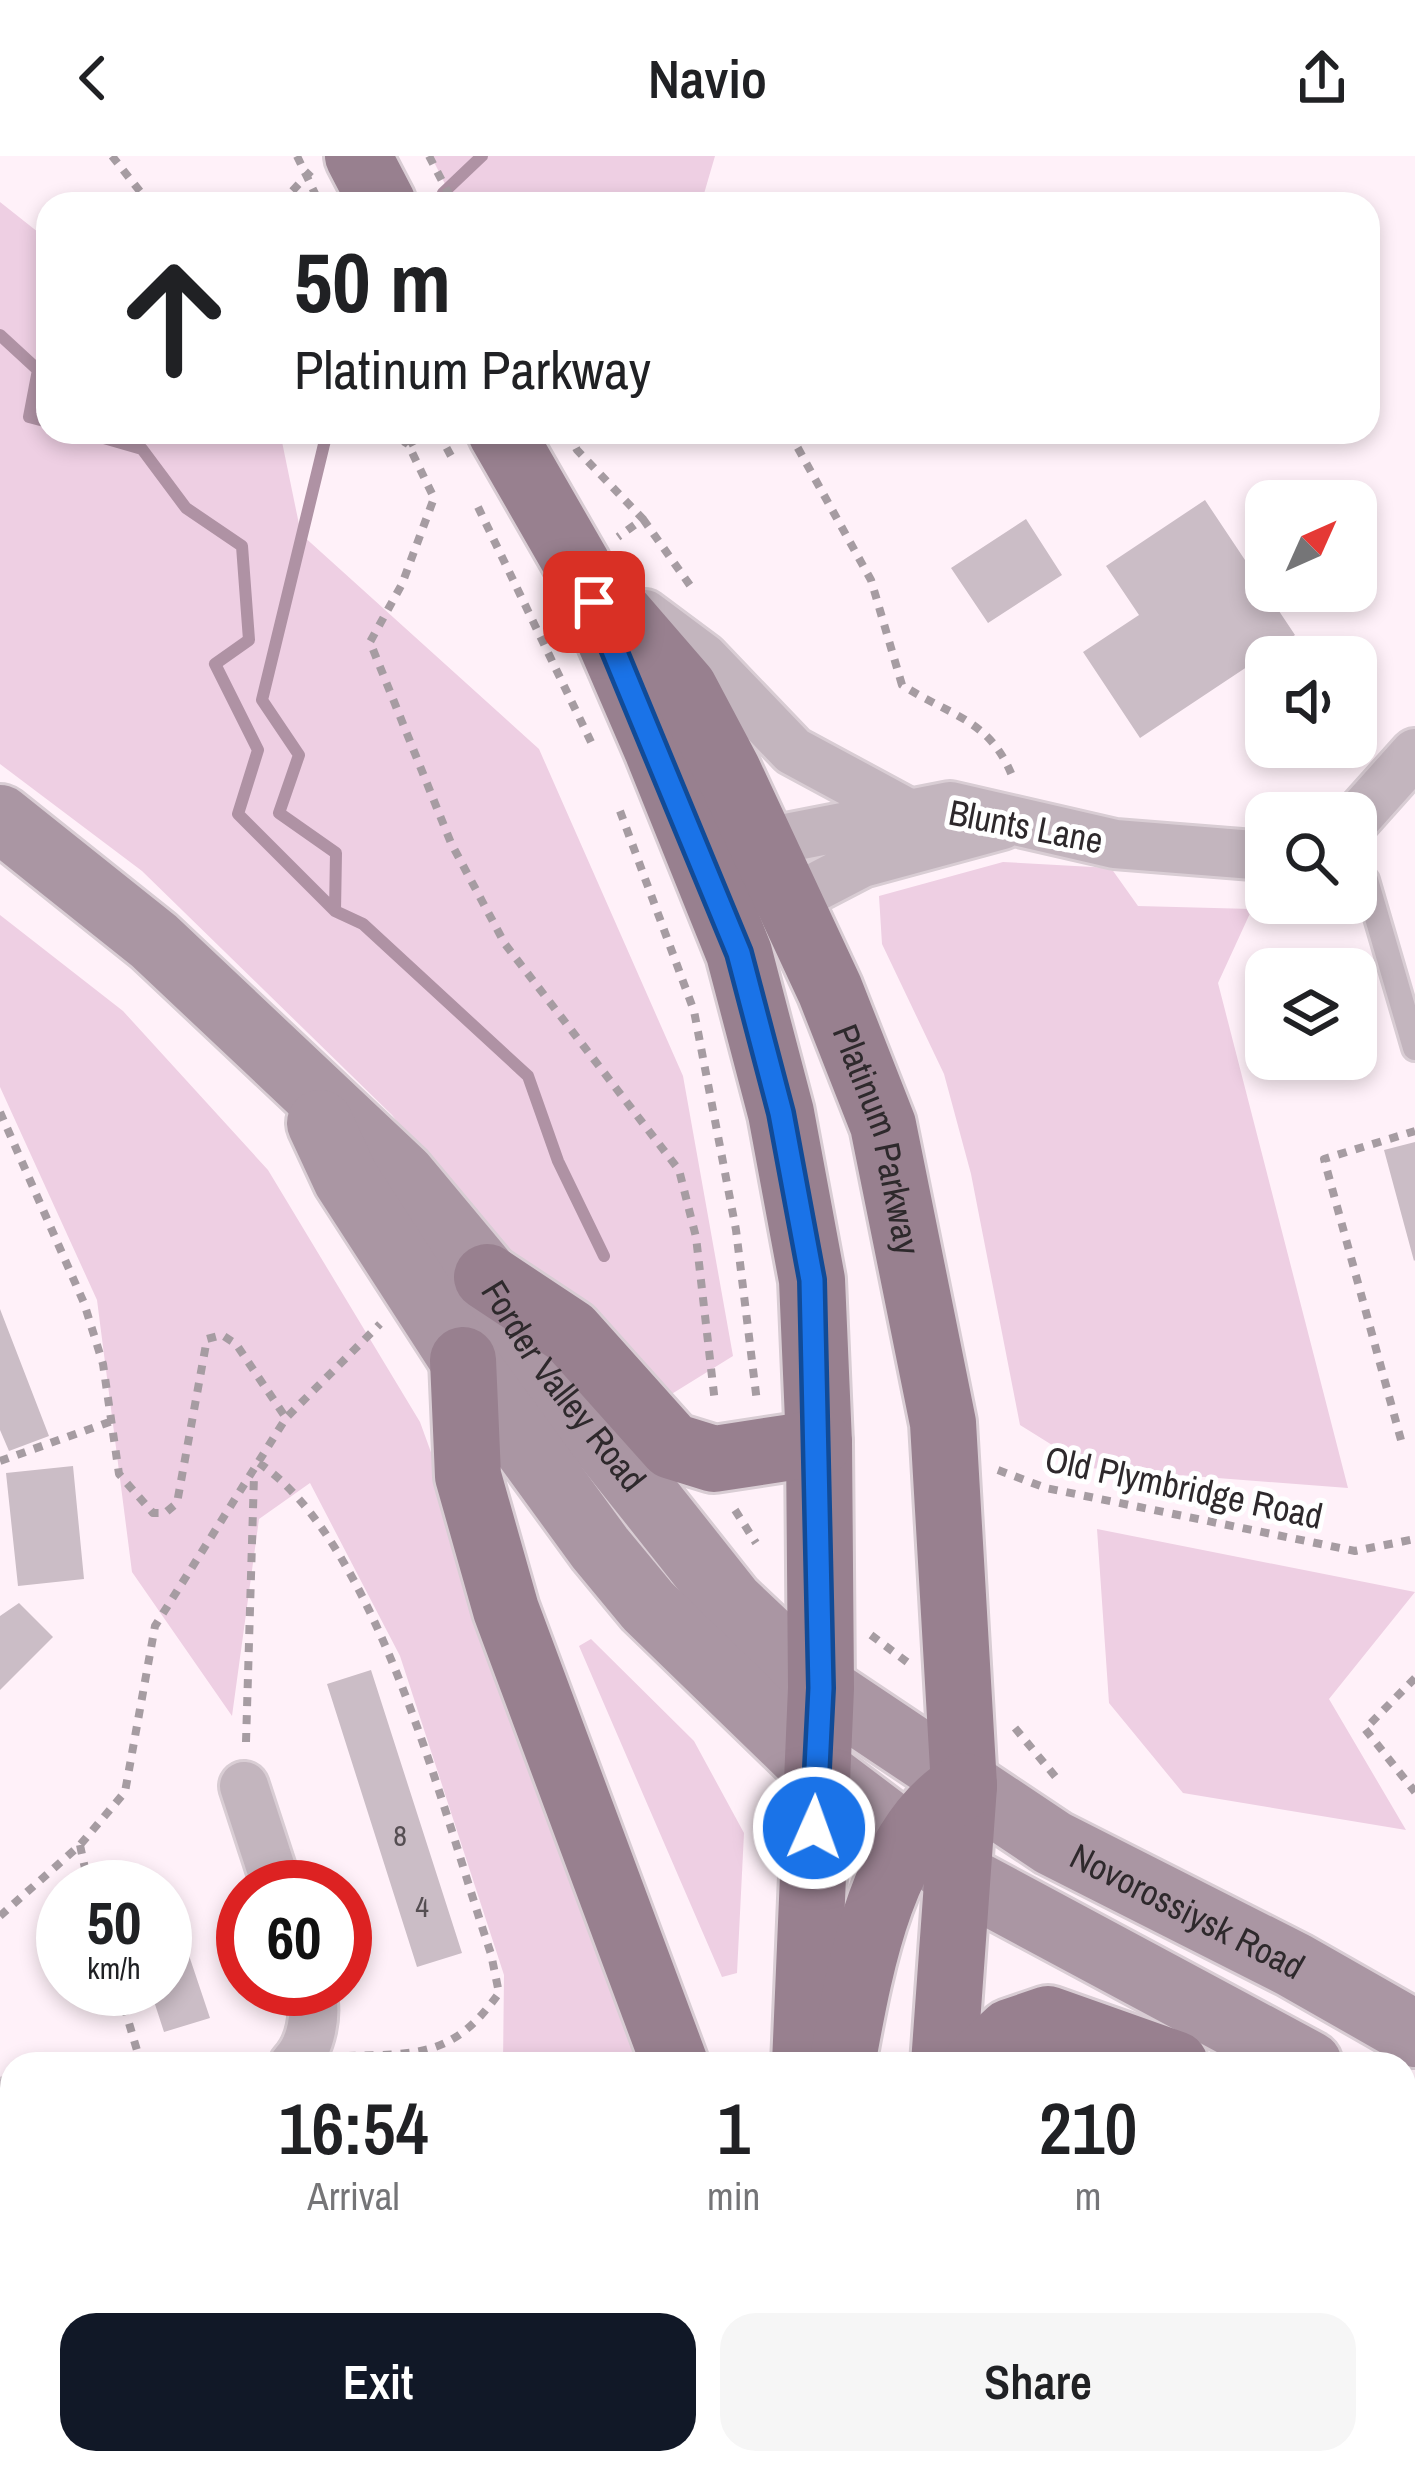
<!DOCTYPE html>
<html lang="en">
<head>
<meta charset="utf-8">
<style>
  body { margin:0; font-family:"Archivo Narrow",sans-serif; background:#f6f6f6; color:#202124; height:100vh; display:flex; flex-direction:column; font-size:45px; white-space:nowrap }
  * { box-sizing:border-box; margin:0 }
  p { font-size:39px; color:#757577 }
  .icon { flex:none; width:66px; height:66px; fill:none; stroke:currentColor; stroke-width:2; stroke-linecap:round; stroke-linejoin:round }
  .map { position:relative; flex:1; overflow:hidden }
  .drawer { position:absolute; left:0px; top:1896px; width:1416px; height:423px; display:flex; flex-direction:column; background:#fff; border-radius:36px 36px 0 0; box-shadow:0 6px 18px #0003 }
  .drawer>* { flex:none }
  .top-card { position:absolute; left:36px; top:36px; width:1344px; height:252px; border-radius:36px; box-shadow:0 6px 18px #0003; background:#fff; color:#202124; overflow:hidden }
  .needle { width:78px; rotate:45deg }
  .controls { position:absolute; left:1245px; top:324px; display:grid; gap:24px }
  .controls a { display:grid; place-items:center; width:132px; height:132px; border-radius:24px; background:#fff; box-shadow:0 6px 18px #0003; font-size:60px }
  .speed { position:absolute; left:36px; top:1704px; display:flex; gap:24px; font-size:60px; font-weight:700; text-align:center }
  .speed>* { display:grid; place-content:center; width:156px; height:156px; border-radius:50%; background:#fff; box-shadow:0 6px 18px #0003; line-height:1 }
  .speed small { font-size:30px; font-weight:400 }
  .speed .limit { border:18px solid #d22; background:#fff; color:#111 }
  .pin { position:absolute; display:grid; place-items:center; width:102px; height:102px; color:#fff; margin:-51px; border-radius:24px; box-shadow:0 6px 18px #0006 }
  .me { position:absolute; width:132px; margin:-66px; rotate:2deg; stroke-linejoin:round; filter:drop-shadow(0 0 9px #0008) }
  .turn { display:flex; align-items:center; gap:42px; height:252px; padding:0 60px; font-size:54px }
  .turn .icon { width:156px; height:156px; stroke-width:2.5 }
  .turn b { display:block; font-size:84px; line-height:102px }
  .eta { display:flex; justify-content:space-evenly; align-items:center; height:204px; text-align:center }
  .eta b { font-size:72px; font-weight:600; line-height:84px }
  .primary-button { display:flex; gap:24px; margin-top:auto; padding:24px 60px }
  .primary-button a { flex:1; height:138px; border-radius:36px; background:#111827; color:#fff; font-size:48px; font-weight:600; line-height:138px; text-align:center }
  .primary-button a+a { background:#f6f6f6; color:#202124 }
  header { display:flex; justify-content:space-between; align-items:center; height:156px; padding:0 60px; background:#fff; font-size:54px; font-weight:600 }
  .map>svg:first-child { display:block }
</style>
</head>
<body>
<header><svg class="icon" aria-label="back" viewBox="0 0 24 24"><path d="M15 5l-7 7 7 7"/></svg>Navio<svg class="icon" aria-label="share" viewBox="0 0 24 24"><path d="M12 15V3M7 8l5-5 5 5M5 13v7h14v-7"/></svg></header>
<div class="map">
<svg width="1415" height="2318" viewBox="0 0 1415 2318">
  <rect width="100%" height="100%" fill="#fff1f9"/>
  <!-- green -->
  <path fill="#eecfe3" d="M431,0H715L701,48H455Z
    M0,46L48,84V276H280L301,378L539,593L683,920L733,1200L628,1265L392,959L142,715L0,608Z
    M1003,706L1111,712L1138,750L1252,753L1218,827L1348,1332L1089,1312L1020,1269L971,1018L944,918L882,788L879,740Z
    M0,759L123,855L268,1014L420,1266L545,1610L639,1908H503L504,1819L400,1500L310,1327L259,1363L232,1560L132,1416L97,1144L0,931Z
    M1097,1373L1415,1436L1329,1543L1406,1674L1183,1637L1109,1547Z
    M591,1483L694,1585L744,1677L737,1817L722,1821L579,1490Z
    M1404,2056L1415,2062V2318H900L905,2307H1404Z
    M517,2307H687L685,2318H514Z"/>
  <!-- water -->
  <path fill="#af92a4" d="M1404,2262L1415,2273V2318H1118L1107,2307H1404Z"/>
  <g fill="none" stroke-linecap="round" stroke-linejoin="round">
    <!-- stream -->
    <path stroke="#af92a4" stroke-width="12" d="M439,48L443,37L482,0
      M0,179L38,214L29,261L48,266
      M83,276L142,293L186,352L242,390L249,484L215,508L258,594L238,658L335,755L363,768L528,920L558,1005L604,1100
      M327,276L262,544L299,599L279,657L336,697L335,755
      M991,2318L995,2307"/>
  </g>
  <!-- building -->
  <path fill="#cbbdc6" d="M1205,344L1295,479L1140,582L1083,496L1139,459L1106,410Z
    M1026,363L1062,419L988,467L951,412Z
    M1415,986V1104L1414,1105L1384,994Z
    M0,1153L49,1280L9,1295L0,1274Z
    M73,1310L84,1423L18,1430L6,1317Z
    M19,1447L53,1481L0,1534V1460Z
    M371,1514L462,1797L417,1811L327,1528Z
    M163,1722L210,1862L164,1876L150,1833H165V1731L139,1730Z
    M0,2058L12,2061V2138L5,2169L0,2167Z"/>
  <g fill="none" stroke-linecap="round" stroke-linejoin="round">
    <defs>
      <path id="service" d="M1366,724L1415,892"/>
      <path id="minor" d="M645,458L704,502L793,595L906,656
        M1356,663L1415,597
        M750,709L753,689L761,687L950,650L1115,688L1266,700
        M787,746L862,707L1002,669
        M244,1630L277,1731
        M294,1908C311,1890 318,1857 310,1833
        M0,1948L12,1946
        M273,2318L275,2307"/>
      <g id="secondary">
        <path id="s1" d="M0,662L154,785L402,1019L487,1121L536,1201L731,1447L821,1532L1053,1687L1294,1809L1415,1878"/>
        <path d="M320,967L346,1023L463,1204L600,1392L648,1450L816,1613L955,1718L1309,1908"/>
        <path d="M1404,1958L1415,1964"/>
      </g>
      <g id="primary">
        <path d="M358,0L383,48"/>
        <path d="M501,276L578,410L657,593L739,797L781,957L812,1124L819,1287L821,1532L805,1908"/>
        <path id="s2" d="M620,458L684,532L728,615L830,834L883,969L943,1267L964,1630L944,1908"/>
        <path d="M487,1121L570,1176L672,1290L714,1303L819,1287"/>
        <path d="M463,1204L468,1320L506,1454L675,1908"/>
        <path d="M842,1908C858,1821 881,1677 964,1630"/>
        <path d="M976,1908L1010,1876L1048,1863L1175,1908"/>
        <path d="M1404,2019L1415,2024"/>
        <path d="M741,2318L743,2307"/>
        <path d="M841,2318L845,2307"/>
      </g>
    </defs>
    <!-- service casing -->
    <use href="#service" stroke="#d9cdd4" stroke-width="30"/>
    <!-- minor casing -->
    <use href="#minor" stroke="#d9cdd4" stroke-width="54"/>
    <!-- secondary casing -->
    <use href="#secondary" stroke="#d9cdd4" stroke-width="72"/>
    <!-- primary casing -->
    <use href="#primary" stroke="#d9cdd4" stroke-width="72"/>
    <!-- path -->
    <path stroke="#a69ca2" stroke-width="8" stroke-dasharray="9 9" stroke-linecap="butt" d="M112,0L150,48
      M429,0L454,48
      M280,48L312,14
      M388,276L408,288
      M431,276L408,288L434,342L402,428L370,486L451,687L505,788L679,1014L696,1081L715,1247
      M438,276L451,300
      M568,276L577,294L643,363L618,381
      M789,276L871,424L902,529C952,561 990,563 1013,622
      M478,351L591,586
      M643,363L694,435
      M620,655L694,855L736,1074L757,1246
      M0,956L84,1147L103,1208L119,1318L153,1357H165L177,1347L207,1183L222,1179L236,1188L286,1262
      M1401,1284L1324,1003L1415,975
      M0,1305L112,1265
      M259,1307C379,1389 444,1660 491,1798L499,1837C454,1900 421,1898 348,1900
      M998,1314L1046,1332L1355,1395L1415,1383
      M735,1354L756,1387
      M871,1479L907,1506
      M1415,1522L1365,1573L1415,1636
      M1015,1572L1059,1625
      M246,1586L254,1320
      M80,1689L89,1731
      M0,1760L80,1689L125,1636L155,1470L286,1262L380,1168
      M119,1833L141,1908
      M1404,2127L1415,2136"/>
    <!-- service -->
    <use href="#service" stroke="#c3b5be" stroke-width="24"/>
    <!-- minor -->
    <use href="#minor" stroke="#c3b5be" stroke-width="48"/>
    <!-- secondary -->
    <use href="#secondary" stroke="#aa96a3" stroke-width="66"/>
    <!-- primary -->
    <use href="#primary" stroke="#98808f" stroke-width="66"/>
    <!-- path-bridge -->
    <path stroke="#a69ca2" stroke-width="8" stroke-dasharray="9 9" stroke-linecap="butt" d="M297,0L320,48"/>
  </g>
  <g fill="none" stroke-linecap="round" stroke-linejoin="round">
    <defs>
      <path id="route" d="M594,446L739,797L781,957L812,1124L821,1532L814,1672"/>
    </defs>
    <!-- route casing -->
    <use href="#route" stroke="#114b97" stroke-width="30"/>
    <!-- route -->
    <use href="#route" stroke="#1a73e8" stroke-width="21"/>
  </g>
  <g text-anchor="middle" stroke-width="10" stroke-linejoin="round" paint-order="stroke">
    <!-- number labels -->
    <g font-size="30" fill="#554e52">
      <text x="400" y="1690">8</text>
      <text x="422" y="1761">4</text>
    </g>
    <!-- street labels -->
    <g font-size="36" fill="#2e292c" stroke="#fff">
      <text transform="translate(1026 670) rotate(11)" y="13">Blunts Lane</text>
      <text dy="13" stroke="none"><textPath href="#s2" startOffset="591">Platinum Parkway</textPath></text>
      <text dy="13" stroke="none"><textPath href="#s1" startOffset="804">Forder Valley Road</textPath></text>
      <text transform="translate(1184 1331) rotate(12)" y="13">Old Plymbridge Road</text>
      <text dy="13" stroke="none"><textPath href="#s1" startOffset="1632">Novorossiysk Road</textPath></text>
    </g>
  </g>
</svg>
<div class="controls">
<a><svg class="needle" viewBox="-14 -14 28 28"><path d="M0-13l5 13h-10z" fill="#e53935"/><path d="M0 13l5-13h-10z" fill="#757577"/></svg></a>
<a><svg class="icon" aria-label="sound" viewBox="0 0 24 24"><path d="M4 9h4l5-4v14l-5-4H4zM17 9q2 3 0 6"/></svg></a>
<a><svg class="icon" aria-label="search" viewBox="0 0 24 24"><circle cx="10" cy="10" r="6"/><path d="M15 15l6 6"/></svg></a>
<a><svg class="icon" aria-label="layers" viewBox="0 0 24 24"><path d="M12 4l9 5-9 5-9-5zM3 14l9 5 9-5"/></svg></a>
</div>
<div class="speed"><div>50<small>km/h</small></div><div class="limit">60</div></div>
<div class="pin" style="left:594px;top:446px;background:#d93025"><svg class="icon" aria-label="arrive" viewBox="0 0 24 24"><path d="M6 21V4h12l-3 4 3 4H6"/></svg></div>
<svg class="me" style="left:814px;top:1672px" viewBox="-20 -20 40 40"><circle r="17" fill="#1a73e8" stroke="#fff" stroke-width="3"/><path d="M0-11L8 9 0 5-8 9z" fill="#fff"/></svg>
<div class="top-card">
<div class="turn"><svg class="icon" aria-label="ahead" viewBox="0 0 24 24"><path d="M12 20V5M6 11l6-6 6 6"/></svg><div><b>50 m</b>Platinum Parkway</div></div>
</div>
<section class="drawer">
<div class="eta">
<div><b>16:54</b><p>Arrival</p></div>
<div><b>1</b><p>min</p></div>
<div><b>210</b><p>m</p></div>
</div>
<div class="primary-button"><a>Exit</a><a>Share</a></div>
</section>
</div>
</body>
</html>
